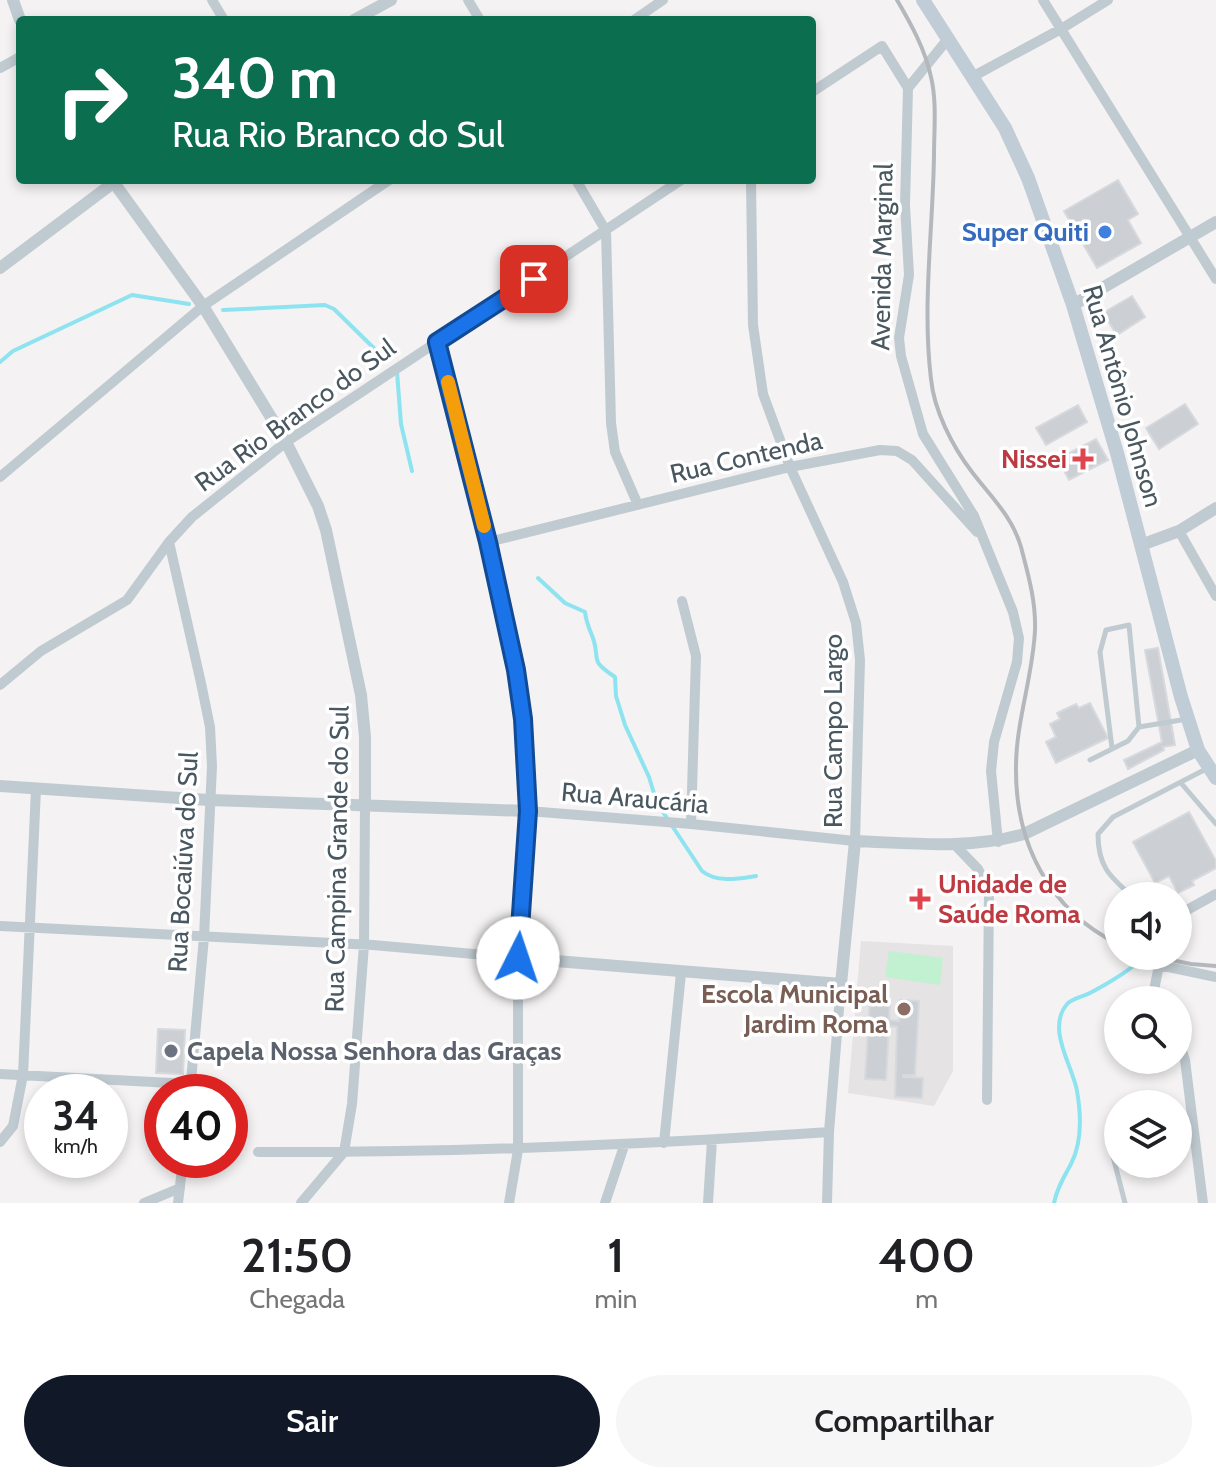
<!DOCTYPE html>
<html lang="pt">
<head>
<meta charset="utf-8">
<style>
  body { margin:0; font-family:Cabin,sans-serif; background:#f6f6f6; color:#202124; height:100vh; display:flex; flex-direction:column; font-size:30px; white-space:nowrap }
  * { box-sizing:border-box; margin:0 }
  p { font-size:26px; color:#757577 }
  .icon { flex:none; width:44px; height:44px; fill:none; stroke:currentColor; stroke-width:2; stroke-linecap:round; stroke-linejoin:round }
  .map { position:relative; height:1203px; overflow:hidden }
  .drawer { display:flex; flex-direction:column; background:#fff; flex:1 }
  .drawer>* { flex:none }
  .top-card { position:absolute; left:16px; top:16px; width:800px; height:168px; border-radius:8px; box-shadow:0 4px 12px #0003; background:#0b6e4f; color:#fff; overflow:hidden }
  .fabs { position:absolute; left:1104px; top:882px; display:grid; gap:16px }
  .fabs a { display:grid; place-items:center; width:88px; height:88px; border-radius:50%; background:#fff; box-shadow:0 4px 12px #0003; font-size:40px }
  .speed { position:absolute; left:24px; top:1074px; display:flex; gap:16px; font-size:40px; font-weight:700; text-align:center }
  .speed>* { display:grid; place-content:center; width:104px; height:104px; border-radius:50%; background:#fff; box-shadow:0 4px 12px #0003; line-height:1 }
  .speed small { font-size:20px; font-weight:400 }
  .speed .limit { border:12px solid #d22; background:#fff; color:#111 }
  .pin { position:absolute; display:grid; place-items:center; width:68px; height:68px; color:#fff; margin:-34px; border-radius:16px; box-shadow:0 4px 12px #0006 }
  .me { position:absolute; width:88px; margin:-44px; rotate:4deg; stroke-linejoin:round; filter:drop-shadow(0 0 6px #0008) }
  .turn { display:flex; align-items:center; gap:28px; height:168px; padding:0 24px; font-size:36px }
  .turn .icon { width:104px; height:104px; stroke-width:2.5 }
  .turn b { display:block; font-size:56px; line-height:68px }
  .eta { display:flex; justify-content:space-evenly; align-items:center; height:136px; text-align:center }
  .eta b { font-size:48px; font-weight:600; line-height:56px }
  .primary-button { display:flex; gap:16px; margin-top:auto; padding:16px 24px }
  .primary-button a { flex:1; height:92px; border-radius:48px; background:#111827; color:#fff; font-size:32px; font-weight:600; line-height:92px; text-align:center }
  .primary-button a+a { background:#f6f6f6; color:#202124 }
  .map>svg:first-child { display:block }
</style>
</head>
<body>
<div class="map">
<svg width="1216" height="1203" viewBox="0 0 1216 1203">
  <rect width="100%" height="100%" fill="#f4f2f2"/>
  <!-- education -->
  <path fill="#e5e3e4" d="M861,941L953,946V1071L934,1106L848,1093Z"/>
  <!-- green -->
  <path fill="#c1f1d0" d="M889,951L943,958L940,985L885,977Z"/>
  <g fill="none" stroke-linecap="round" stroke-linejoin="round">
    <!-- stream -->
    <path stroke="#8de3ef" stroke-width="4" d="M223,310L325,305L334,309L387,361
      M0,362L13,351L132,295L189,304
      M397,372L401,424L412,471
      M538,578L565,603L585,612C586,622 589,628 593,638C601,661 588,659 615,677L616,696L625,725L649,777L657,803L702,871C717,883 737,879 756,876
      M1054,1203C1057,1188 1064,1177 1071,1164C1082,1143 1081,1114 1077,1091C1073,1066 1045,1028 1068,1003C1075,997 1083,997 1090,993C1105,985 1124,974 1137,963"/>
  </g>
  <!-- building -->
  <path fill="#ccd0d4" stroke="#d6d9dd" stroke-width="2" d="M1118,180L1138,214L1128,220L1141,243L1097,268L1064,211Z
    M1132,296L1145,317L1117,335L1103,313Z
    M1185,404L1198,424L1159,449L1146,428Z
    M1078,405L1087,422L1046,445L1036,428Z
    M1096,439L1108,460L1069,480L1058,459Z
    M1158,648L1175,745L1163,747L1164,750L1128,769L1124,760L1162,742L1145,650Z
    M1090,703L1108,738L1056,763L1046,742L1056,737L1050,724L1060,719L1057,713L1076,704L1079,708Z
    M1189,812L1216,861V868L1192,881L1194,885L1178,893L1169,876L1155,883L1133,842Z
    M870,998L890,1000L889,1020L899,1021L900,1000L919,1001L915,1075H903V1077L923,1078L922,1098L895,1097L897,1027L889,1026L886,1080L865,1079Z
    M158,1029L185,1030L183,1074L156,1073Z"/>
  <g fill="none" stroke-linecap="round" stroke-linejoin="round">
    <!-- service -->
    <path stroke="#c0cbd1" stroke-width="5" d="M1112,748L1100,652L1106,630L1129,625L1139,727
      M1090,760L1128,741L1139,727L1187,719
      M1181,783L1216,824
      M1132,896C1109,876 1098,866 1098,834L1113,817L1208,768
      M1111,1149L1125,1203"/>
    <!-- minor -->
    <path stroke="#c0cbd1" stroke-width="10" d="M212,0L224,20
      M468,0L480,20
      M1043,0L1216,279
      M634,20L663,0
      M947,40L908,88L905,205L909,275L899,338L901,356L923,434L974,516L1013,612L1019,638L1017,662L994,742L991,771L998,842
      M0,68L20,57
      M972,77L1061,29L1108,0
      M812,92L882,46L908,88
      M576,180L606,231L611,423L615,452L638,505
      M437,342C465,451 497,560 516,670C525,717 526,764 528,811L691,824L855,841L860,660L856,623L843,582L790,467L763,394L753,325L751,180
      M0,477L203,306L389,180
      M1179,531L1216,596
      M169,542L201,683L210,727L212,766L204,937L190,1092
      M488,542L790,467L880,450L897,451L912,460L977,532
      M682,601L696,656L691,824
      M0,685L41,651L127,600L169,542L192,517L286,442L681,180
      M955,845L978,869L989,891L987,1100
      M1178,915L1216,894
      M0,926L373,945L518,958V1150L509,1203
      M1159,965L1216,977
      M1156,1000L1154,990L1161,956
      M1178,1039L1185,1060L1203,1203
      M0,1074L191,1084
      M0,1142L13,1126L23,1075L36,789
      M664,1143L681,973
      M258,1152C449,1153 639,1145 829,1132
      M144,1203L180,1188
      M178,1203L183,1160
      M301,1203L344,1152L352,1104L364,945L365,806
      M605,1203L624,1146
      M708,1203L712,1140
      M827,1203L829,1132L841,984"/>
    <!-- tertiary -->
    <path stroke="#c0cbd1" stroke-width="12" d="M13,0L20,20
      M354,20L391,0
      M112,180L203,306L286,442L318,506L326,530L361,695L365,737V806
      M0,268L117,180
      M1073,305L1216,222
      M1141,545L1179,531L1216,508
      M0,786L209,800L528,811L518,958L841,984L855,841C911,843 969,850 1024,834L1198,750"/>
    <!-- secondary -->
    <path stroke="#c0ccd6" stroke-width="14" d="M923,0L1005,128L1028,178L1073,305L1117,453L1181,697L1198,750L1216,778"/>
    <!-- rail -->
    <path stroke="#b4b8bc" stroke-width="4" d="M897,0C911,24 925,49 931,77C937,102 934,130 934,155C933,229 922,305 931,379C934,410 952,446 972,472C991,497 1012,516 1021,547C1028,574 1036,601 1035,630C1033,676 1016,721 1016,767C1015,843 1049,910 1118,944
      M1151,956L1191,964L1216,966"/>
  </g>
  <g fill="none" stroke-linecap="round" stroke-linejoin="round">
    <defs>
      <path id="route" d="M518,958L528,811L523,719L516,670L488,542L437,342L534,279"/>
    </defs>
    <!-- route casing -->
    <use href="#route" stroke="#114b97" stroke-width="20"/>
    <!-- route -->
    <use href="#route" stroke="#1a73e8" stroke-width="14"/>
    <!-- slow -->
    <path stroke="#f59e0b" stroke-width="14" d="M448,382L484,526"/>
  </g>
  <!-- markers -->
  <circle fill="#3f7fe0" stroke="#fff" stroke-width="3" cx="1105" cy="232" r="8"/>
  <g fill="#e0444e" stroke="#fff" stroke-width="3">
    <path d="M1079 447h8v8h8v8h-8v8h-8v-8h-8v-8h8z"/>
    <path d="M916 887h8v8h8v8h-8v8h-8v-8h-8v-8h8z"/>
  </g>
  <circle fill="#8d6e63" stroke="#fff" stroke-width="3" cx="904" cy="1009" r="8"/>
  <circle fill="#6b7280" stroke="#fff" stroke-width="3" cx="171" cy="1051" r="8"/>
  <g text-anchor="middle" stroke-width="7" stroke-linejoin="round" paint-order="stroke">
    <!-- shop labels -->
    <g font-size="26" font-weight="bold" fill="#366cbe" stroke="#fff" text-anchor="end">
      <text x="1089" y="241">Super Quiti</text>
    </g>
    <!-- street labels -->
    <g font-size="26" fill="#495760" stroke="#fff">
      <text transform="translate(882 257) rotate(-89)" y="9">Avenida Marginal</text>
      <text transform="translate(1123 396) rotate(74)" y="9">Rua Antônio Johnson</text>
      <text transform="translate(295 415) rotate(-36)" y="9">Rua Rio Branco do Sul</text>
      <text transform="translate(746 457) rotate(-13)" y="9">Rua Contenda</text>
      <text transform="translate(833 731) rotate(-90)" y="9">Rua Campo Largo</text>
      <text transform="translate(635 798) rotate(5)" y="9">Rua Araucária</text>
      <text transform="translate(337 859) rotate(-89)" y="9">Rua Campina Grande do Sul</text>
      <text transform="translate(183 862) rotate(-87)" y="9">Rua Bocaiúva do Sul</text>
    </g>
    <!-- health labels -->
    <g font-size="26" font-weight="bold" fill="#be3a42" stroke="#fff" text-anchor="end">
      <text x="1067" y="468">Nissei</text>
      <text x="938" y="893" text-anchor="start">Unidade de<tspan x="938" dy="30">Saúde Roma</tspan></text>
    </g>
    <!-- education labels -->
    <g font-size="26" font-weight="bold" fill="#785e54" stroke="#fff" text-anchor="end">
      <text x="888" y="1003">Escola Municipal<tspan x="888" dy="30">Jardim Roma</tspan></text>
    </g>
    <!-- worship labels -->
    <g font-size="26" font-weight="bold" fill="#5b616d" stroke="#fff" text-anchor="start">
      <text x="187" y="1060">Capela Nossa Senhora das Graças</text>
    </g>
  </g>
</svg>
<div class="fabs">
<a><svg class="icon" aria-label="sound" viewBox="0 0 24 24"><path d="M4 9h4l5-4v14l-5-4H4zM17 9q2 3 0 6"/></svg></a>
<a><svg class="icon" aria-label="search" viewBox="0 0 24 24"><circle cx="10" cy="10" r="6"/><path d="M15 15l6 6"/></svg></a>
<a><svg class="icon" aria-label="layers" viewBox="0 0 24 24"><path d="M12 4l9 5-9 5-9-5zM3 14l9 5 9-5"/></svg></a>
</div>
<div class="speed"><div>34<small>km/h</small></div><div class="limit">40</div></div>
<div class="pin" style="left:534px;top:279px;background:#d93025"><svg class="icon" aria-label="arrive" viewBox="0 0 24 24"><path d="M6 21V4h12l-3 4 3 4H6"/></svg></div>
<svg class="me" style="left:518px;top:958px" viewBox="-20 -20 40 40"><circle r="19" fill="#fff"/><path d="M0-13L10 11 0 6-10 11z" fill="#1a73e8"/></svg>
<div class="top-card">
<div class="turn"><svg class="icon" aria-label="right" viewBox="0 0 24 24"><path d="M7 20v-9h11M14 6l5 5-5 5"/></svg><div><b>340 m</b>Rua Rio Branco do Sul</div></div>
</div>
</div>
<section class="drawer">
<div class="eta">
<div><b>21:50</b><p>Chegada</p></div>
<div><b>1</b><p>min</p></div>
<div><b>400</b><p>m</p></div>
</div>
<div class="primary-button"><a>Sair</a><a>Compartilhar</a></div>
</section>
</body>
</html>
